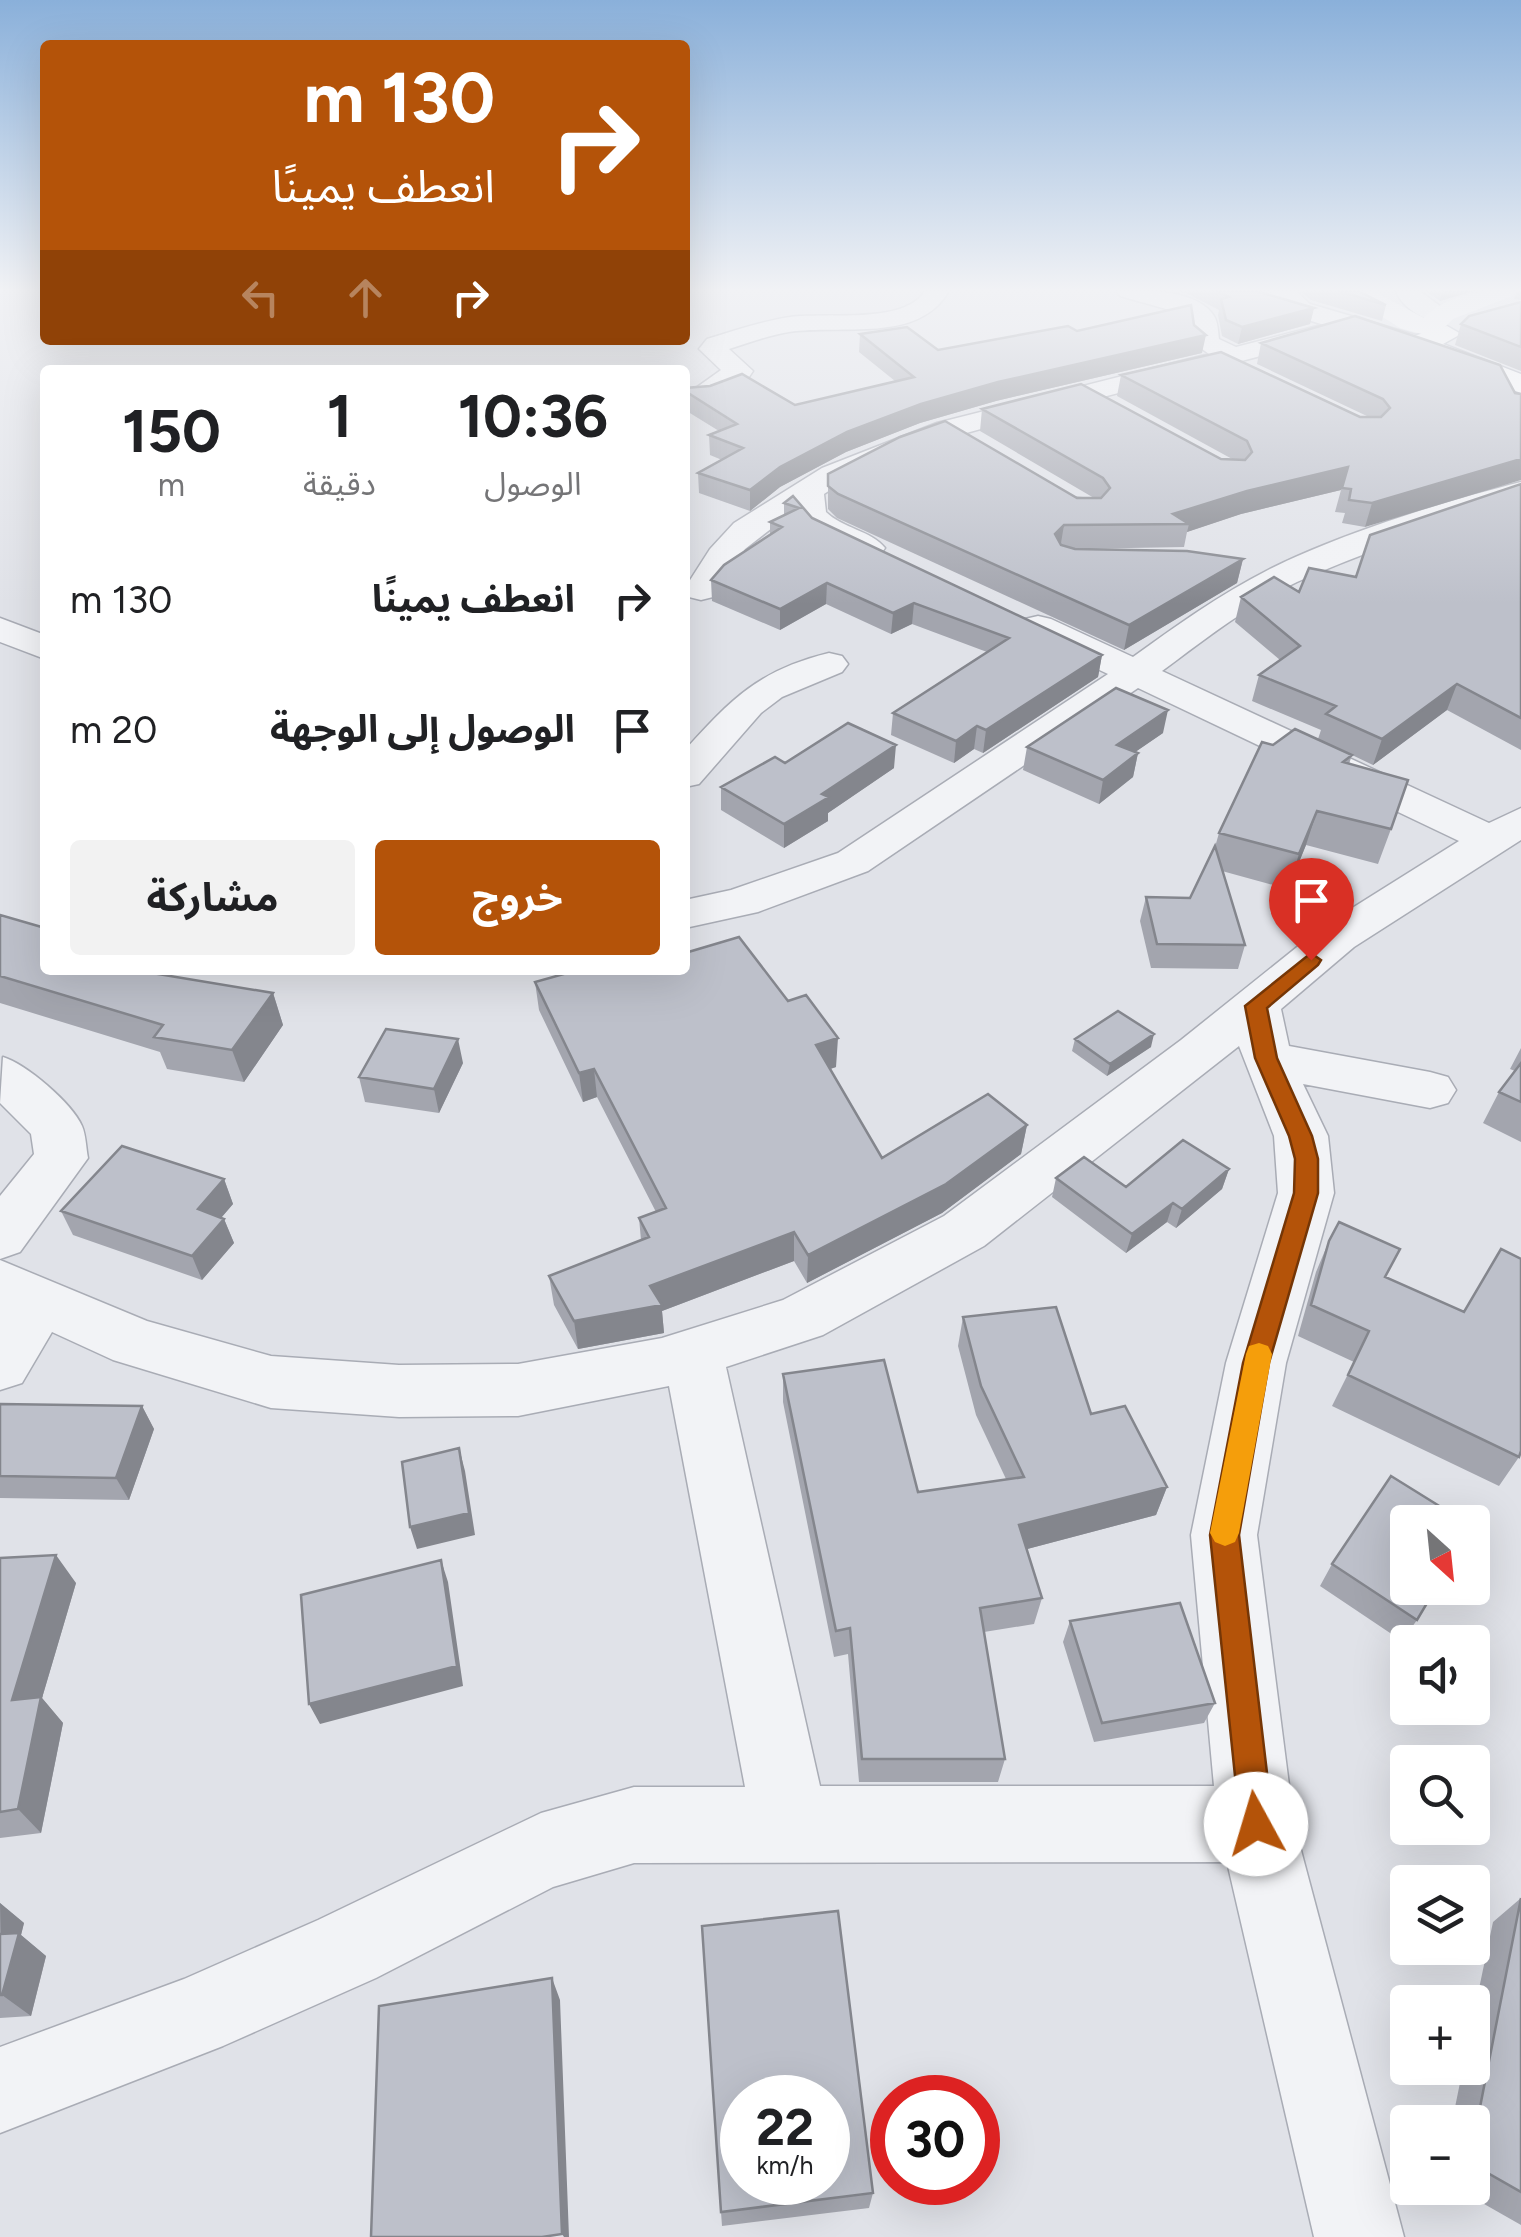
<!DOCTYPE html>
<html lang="ar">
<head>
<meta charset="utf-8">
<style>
  body { margin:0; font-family:Figtree,"Noto Sans Arabic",sans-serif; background:#f2f2f2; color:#202124; direction:rtl; height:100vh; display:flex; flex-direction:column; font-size:38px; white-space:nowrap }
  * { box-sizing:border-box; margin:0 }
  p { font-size:32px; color:#757577 }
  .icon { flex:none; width:55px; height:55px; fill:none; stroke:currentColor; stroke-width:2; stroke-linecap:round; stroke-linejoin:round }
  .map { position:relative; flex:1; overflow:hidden; direction:ltr }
  .side { position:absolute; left:40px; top:365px; width:650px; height:610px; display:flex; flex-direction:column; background:#fff; border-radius:10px; box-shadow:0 10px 40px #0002; direction:rtl }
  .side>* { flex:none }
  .top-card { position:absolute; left:40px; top:40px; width:650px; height:305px; border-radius:10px; box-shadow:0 10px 40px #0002; direction:rtl; background:#b45309; color:#fff; overflow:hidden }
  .needle { width:65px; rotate:153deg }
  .buttons { position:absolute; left:1390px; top:1505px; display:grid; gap:20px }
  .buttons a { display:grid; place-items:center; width:100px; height:100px; border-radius:10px; background:#fff; box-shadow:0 10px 40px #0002; font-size:50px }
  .speed { position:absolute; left:720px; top:2075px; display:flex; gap:20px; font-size:50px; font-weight:700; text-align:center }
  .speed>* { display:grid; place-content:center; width:130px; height:130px; border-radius:50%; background:#fff; box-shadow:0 10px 40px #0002; line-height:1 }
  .speed small { font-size:25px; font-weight:400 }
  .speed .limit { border:15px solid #d22; background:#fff; color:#111 }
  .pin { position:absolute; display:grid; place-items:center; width:85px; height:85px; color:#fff; margin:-102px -42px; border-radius:50% 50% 50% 0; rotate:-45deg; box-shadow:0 0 10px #0007 }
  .pin .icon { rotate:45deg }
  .me { position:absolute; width:110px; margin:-55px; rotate:354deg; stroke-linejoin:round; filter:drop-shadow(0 0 8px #0008) }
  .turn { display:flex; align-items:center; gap:35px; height:210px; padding:0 30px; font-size:45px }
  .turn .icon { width:130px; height:130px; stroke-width:2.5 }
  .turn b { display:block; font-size:70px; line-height:85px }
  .lanes { display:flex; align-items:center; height:95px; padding:0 30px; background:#0003; justify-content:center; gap:50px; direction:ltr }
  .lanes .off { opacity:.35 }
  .eta { display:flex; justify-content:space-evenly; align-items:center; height:170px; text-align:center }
  .eta b { font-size:60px; font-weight:700; line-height:70px }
  .button { display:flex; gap:20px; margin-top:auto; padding:20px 30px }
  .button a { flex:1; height:115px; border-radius:10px; background:#b45309; color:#fff; font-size:40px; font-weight:700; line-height:115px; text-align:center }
  .button a+a { background:#f2f2f2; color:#202124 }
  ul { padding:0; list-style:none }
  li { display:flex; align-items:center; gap:30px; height:130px; padding:0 30px }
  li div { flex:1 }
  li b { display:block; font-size:38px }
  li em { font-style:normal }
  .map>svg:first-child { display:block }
</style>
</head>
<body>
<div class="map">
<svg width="1521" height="2237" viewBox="0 0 1521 2237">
  <rect width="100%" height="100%" fill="#e0e2e8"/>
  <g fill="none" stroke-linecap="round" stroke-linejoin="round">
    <defs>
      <path id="minor" d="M925,291H949C918,344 842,324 789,332C769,335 749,343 729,349L753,371L749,377L710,401H690L686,395L721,370L699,349L707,339C734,331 762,321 790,317C826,312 904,325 925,291Z
        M1117,291C1144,290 1197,289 1214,316C1218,322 1218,332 1219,339L1236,347L1325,324L1338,332L1334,337C1245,360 1158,383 1068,406C989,427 893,447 824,494L826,512C842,528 872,531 885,548L880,555C848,563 809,537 794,511L745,549L713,597L701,600L689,597L685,588L710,549L734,523L822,468L937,423L1209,354L1194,343L1192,321L1184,314L1120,296Z
        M1269,291H1296L1317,311L1314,316H1296Z
        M1396,291H1420L1453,316L1440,324C1423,319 1402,308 1396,291Z
        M1521,482V501C1446,526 1369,549 1297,582C1248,605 1205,639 1162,671L1489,823L1521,808V840L1354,947L1281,1009L1289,1046L1430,1072L1448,1077L1456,1090L1448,1103L1430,1108L1303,1084L1328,1136L1334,1193L1286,1363L1257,1535L1294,1824L1404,2237H1314L1227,1862L634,1863L553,1887L376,1978L223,2046L0,2133V2047L184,1979L318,1920L541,1813L634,1787H745L669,1386L518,1416L399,1417L271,1408L113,1360L52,1332L22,1383L0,1390V1260L147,1321L271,1356L399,1365L518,1364L662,1338L783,1300L944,1216L1181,1040L1322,927L1459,841L1138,688L868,871L758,912L685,928V900L731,890L838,853L1108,674L1025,635L1020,627L1025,619L1038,616L1051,619L1133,657C1176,626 1219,595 1268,570C1337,535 1445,501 1521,482ZM1239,1046L1274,1136L1278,1193L1226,1363L1191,1535L1214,1786H820L726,1367L823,1335L984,1246Z
        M0,618L45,635V659L0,642Z
        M829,653L842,656L848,664L842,672L782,697L761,713L699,784L685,787V750C731,699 759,670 829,653Z
        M3,1057C26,1064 72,1103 82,1126C86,1135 86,1148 88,1158L20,1252L0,1259V1196L34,1154L31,1134L0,1103Z"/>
      <path id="tertiary" d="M1226,291H1266L1419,336L1423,342L1419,348H1399L1230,296Z"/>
      <path id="primary" d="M1447,326L1461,334L1443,344L1521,374V393L1407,350L1403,344L1407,338Z"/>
    </defs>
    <!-- minor casing -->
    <use href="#minor" stroke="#a9acb5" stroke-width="3"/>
    <!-- tertiary casing -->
    <use href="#tertiary" stroke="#a9acb5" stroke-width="3"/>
    <!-- primary casing -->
    <use href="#primary" stroke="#a0a5b2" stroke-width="3"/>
    <!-- minor -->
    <use href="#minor" fill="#f2f3f6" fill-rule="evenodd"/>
    <!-- tertiary -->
    <use href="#tertiary" fill="#f2f3f6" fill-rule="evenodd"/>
    <!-- secondary -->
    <path fill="#fff" fill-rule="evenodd" d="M1342,291H1373L1424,318C1447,294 1484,290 1516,291L1512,296L1453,319L1438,334L1429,336L1400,328Z"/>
    <!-- primary -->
    <use href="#primary" fill="#fff" fill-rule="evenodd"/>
  </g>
  <!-- wall -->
  <path fill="#a3a5ae" d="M1172,291H1256L1314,308L1310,324L1238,344L1222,336L1218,315L1219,310L1184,292Z
    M1300,291H1358L1386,305L1382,321L1311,300Z
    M1426,291H1473L1440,301Z
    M1517,291H1521V300L1514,299Z
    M1521,302V371L1455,345L1461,324Z
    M1194,325L1202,353L996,401L920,423L846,452L780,487L750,511L699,493L698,473L722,460L710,455L709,435L719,431L685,410V388L795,405L895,381L859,352L860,334L938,350L1077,331Z
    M1261,343L1500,365L1365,527L1342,523L1345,513L1335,512L1341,490L1241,514L1187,532L1184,547L1074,549L1243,559L1237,583L1124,650L837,518L828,509V474L1094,498L980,431L982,409L1221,459L1234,460L1117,396L1121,375L1360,417H1369L1257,364Z
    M1521,484V750L1447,710L1373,765L1352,755L1349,764L1391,829L1378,864L1306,845L1288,889L1222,871L1245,945L1238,969L1151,968L1140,921L1146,897L1190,898L1215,847L1219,833L1273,745L1318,739L1321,730L1252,701L1259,675L1280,660L1235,622L1241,597L1299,592L1356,577Z
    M793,496L812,518L1102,655L1098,677L983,753L974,749L954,763L891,735L893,713L987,652L912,624L891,634L826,604L780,630L712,601L711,580L770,535V522L784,515V503Z
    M1163,733L1135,752L1138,753L1133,777L1099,804L1023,770L1027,747Z
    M785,763L894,768L828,813V821L784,848L721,810V787Z
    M0,915L45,970H152L154,974L273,993L283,1025L244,1082L167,1069L160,1052L0,1003Z
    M535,982L836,1067L830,1069L882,1158L1027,1125L1021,1154L942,1213L807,1283L794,1261L662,1311L664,1333L578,1349L554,1305L549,1276L641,1240L639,1218L656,1212L597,1097L583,1102L539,1010Z
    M1075,1039L1151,1047L1107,1076L1072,1051Z
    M1521,1048V1142L1483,1123L1499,1092L1515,1071L1510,1069Z
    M463,1063L439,1113L365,1102L359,1077Z
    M1229,1169L1222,1189L1176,1228L1167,1222L1126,1253L1052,1197L1056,1178L1126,1187Z
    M224,1179L233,1204L221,1218L224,1219L234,1243L202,1280L73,1235L61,1211Z
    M1329,1241L1385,1278L1519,1457L1499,1486L1332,1406L1354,1362L1298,1336L1316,1272Z
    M963,1317L1091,1414L1167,1487L1156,1515L1027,1549L1042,1598L1034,1624L984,1632L1005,1759L998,1782H859L848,1654L834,1657L783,1402V1374L918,1492L1006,1479L976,1415L958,1346Z
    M0,1404L142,1406L154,1429L129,1500L0,1498Z
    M0,1558L76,1583L42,1698L63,1723L41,1833L0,1838Z
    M1332,1564L1417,1620L1402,1641L1320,1586Z
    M1070,1621L1215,1703L1204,1723L1094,1742L1063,1642Z
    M1521,1898V2225L1456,2188H1472V2122H1452L1463,2068H1472V2022L1493,1922Z
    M0,1903L24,1923L21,1935L46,1956L31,2016L0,2018Z
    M873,2193L869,2208L722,2226L721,2212Z"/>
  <!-- shaded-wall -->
  <path fill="#84868d" d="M1443,291H1473L1440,301Z
    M1314,308L1310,324L1238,344L1242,327Z
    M1206,335L1202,353L996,401L920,423L846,452L780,487L750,511V490L780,467L847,432L921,404L998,382Z
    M1521,459V480L1365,527L1372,503Z
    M1348,467L1341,490L1241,514L1187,532L1189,524L1173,514L1247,491Z
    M1064,525L1060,549L1055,534Z
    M1243,559L1237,583L1124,650L1129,625Z
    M827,583L826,604L780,630V609Z
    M914,603L912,624L891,634L893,613Z
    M1102,655L1098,677L983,753L986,730Z
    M1457,684L1447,710L1373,765L1382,739Z
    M1168,710L1163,733L1112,768L1117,745Z
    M977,726L974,749L954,763L956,741Z
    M896,745L894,768L828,813V821L784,848V824L822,794Z
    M1138,753L1133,777L1099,804L1103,780Z
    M1317,811L1306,845L1288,889L1299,854Z
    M273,993L283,1025L244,1082L232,1050Z
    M1154,1034L1151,1047L1107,1076L1110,1064Z
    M838,1038L836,1067L815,1074L816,1045Z
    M458,1039L463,1063L439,1113L434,1089Z
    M594,1069L597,1097L583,1102L579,1073Z
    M1027,1125L1021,1154L942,1213L807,1283L808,1255Z
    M1229,1169L1222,1189L1176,1228L1182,1209Z
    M224,1179L233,1204L208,1233L198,1209Z
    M1173,1203L1167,1222L1126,1253L1132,1234Z
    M224,1219L234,1243L202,1280L192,1256Z
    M794,1232V1261L662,1311L664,1333L578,1349L574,1321L650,1286Z
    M142,1406L154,1429L129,1500L116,1478Z
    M459,1448L465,1471L475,1535L417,1549L410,1527Z
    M1167,1487L1156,1515L1012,1553L1019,1525Z
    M56,1555L76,1583L42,1698L63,1723L41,1833L18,1809L12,1700Z
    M441,1560L448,1582L463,1686L320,1724L309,1704Z
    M0,1903L24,1923L21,1935L46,1956L31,2016L2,1995Z
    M552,1978L560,2000L569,2237H564L562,2234Z"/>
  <!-- building -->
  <path fill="#bdc0ca" stroke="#84868d" stroke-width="2.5" fill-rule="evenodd" d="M1216,291H1256L1314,308L1242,327L1226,320L1221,299L1229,297Z
    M1338,291H1358L1386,305Z
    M1521,302V347L1461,324L1469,316Z
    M1191,305L1194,325L1206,335L998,382L921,404L847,432L780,467L750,490L698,473L743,448L709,435L737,424L685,391V388L710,386L742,374L795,405L914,377L860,334L907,327L938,350L1068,326L1077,331Z
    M1355,316L1500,365L1515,393L1521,394V459L1372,503L1349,500L1351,489L1342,488L1348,467L1247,491L1173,514L1189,524L1064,525L1055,534L1061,545L1075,549L1187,551L1243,559L1129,625L838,494L828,486V474L900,437L945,421L1077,498H1101L1110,488L1103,478L982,409L1081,384L1221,459L1245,460L1252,452L1247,441L1121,375L1221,352L1360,417H1381L1390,408L1383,399L1261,343Z
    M1521,484V718L1457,684L1382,739L1326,714L1336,706L1259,675L1300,646L1241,597L1274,577L1299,592L1309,568L1356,577L1370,535Z
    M793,496L812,518L1102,655L986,730L977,726L956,741L893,713L1009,638L914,603L893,613L827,583L780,609L711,580L724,565L782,527L770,522L799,508L784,503Z
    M1116,688L1168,710L1117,745L1138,753L1103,780L1027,747Z
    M848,723L896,745L822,794L829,797L784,824L721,787L775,757L785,763Z
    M1295,729L1352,755L1343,762L1408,780L1391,829L1317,811L1299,854L1219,833L1262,742L1273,745Z
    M1215,846L1245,945L1157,944L1146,897L1190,898Z
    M0,915L45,928V970H134L273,993L232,1050L154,1037L163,1025L0,976Z
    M739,937L788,1001L806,995L838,1038L816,1045L882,1158L988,1094L1027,1125L946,1184L808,1255L794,1232L650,1286L662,1305L574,1321L549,1276L649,1237L639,1218L666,1208L594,1069L579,1073L535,982L578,970H685V953Z
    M1118,1011L1154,1034L1110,1064L1075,1039Z
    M386,1029L458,1039L434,1089L359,1077Z
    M1521,1063V1102L1499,1092Z
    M1183,1140L1229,1169L1182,1209L1173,1203L1132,1234L1056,1178L1084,1157L1126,1187Z
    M122,1146L224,1179L198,1209L224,1219L192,1256L61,1211Z
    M1339,1222L1400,1249L1385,1277L1464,1312L1501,1249L1521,1259V1451L1519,1457L1348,1375L1369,1331L1311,1305L1329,1241Z
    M1056,1307L1091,1414L1125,1406L1167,1487L1019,1525L1042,1598L980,1608L1005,1759H862L850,1628L836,1631L783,1374L884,1360L918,1492L1024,1477L981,1386L963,1317Z
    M0,1404L142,1406L116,1478L0,1476Z
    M459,1448L469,1513L410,1527L402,1462Z
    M1391,1476L1465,1522H1408V1588H1436L1417,1620L1332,1564Z
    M56,1555L12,1700L41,1697L18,1809L0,1812V1558Z
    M441,1560L457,1666L309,1704L301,1595Z
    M1180,1603L1215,1703L1102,1723L1070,1621Z
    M1521,1898V2192L1472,2164V2148Z
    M838,1911L873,2193L721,2212L702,1926ZM742,2098H828V2182H742Z
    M19,1933L2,1995H0V1934Z
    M552,1978L562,2234L542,2237H371L379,2006Z"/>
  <!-- sky -->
  <linearGradient id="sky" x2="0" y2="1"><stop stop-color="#8ab0da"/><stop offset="0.48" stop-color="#f1f2f5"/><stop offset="1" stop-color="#f1f2f5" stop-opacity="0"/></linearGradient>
  <rect width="1521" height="604" fill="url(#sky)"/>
  <!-- route -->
  <path fill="#b45309" stroke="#753606" stroke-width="2.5" d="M1311,953L1321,960L1318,965L1267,1008L1277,1058L1312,1136L1318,1159V1193L1269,1363L1239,1535L1273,1824L1268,1836L1256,1841L1245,1836L1240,1824L1210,1535L1243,1363L1294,1193L1295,1159L1289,1136L1255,1058L1245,1006Z"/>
  <!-- slow -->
  <path fill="#f59e0b" d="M1259,1343L1268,1346L1272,1354L1239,1533L1235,1542L1225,1546L1215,1542L1210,1533L1246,1354L1249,1346Z"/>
</svg>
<div class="buttons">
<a><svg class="needle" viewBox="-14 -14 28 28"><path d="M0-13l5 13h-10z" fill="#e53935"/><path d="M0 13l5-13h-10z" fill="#757577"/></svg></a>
<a><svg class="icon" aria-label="sound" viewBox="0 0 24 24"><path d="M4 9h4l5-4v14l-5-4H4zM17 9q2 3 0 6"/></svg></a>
<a><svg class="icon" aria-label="search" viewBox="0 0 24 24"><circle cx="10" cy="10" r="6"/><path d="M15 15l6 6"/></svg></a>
<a><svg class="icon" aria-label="layers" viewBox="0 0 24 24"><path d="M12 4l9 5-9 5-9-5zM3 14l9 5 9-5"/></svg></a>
<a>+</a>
<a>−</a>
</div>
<div class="speed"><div>22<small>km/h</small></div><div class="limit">30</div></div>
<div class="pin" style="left:1311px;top:960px;background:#d93025"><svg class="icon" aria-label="arrive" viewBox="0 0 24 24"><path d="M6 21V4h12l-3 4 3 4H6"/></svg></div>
<svg class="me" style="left:1256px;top:1824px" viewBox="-20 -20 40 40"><circle r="19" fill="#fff"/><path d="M0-13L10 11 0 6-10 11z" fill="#b45309"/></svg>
<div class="top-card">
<div class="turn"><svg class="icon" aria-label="right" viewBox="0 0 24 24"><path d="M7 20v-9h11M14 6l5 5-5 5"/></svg><div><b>130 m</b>انعطف يمينًا</div></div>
<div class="lanes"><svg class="icon off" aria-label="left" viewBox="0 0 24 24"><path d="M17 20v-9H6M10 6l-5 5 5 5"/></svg><svg class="icon off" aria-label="ahead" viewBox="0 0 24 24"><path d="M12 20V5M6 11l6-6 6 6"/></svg><svg class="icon" aria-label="right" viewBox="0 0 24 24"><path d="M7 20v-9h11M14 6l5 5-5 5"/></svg></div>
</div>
<section class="side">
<div class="eta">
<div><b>10:36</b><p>الوصول</p></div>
<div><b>1</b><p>دقيقة</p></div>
<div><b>150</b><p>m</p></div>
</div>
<ul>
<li><svg class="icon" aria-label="right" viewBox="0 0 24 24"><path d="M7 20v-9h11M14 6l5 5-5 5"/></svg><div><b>انعطف يمينًا</b></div><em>130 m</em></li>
<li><svg class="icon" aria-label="arrive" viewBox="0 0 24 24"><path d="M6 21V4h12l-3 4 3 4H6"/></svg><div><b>الوصول إلى الوجهة</b></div><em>20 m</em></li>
</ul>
<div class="button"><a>خروج</a><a>مشاركة</a></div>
</section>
</div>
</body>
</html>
